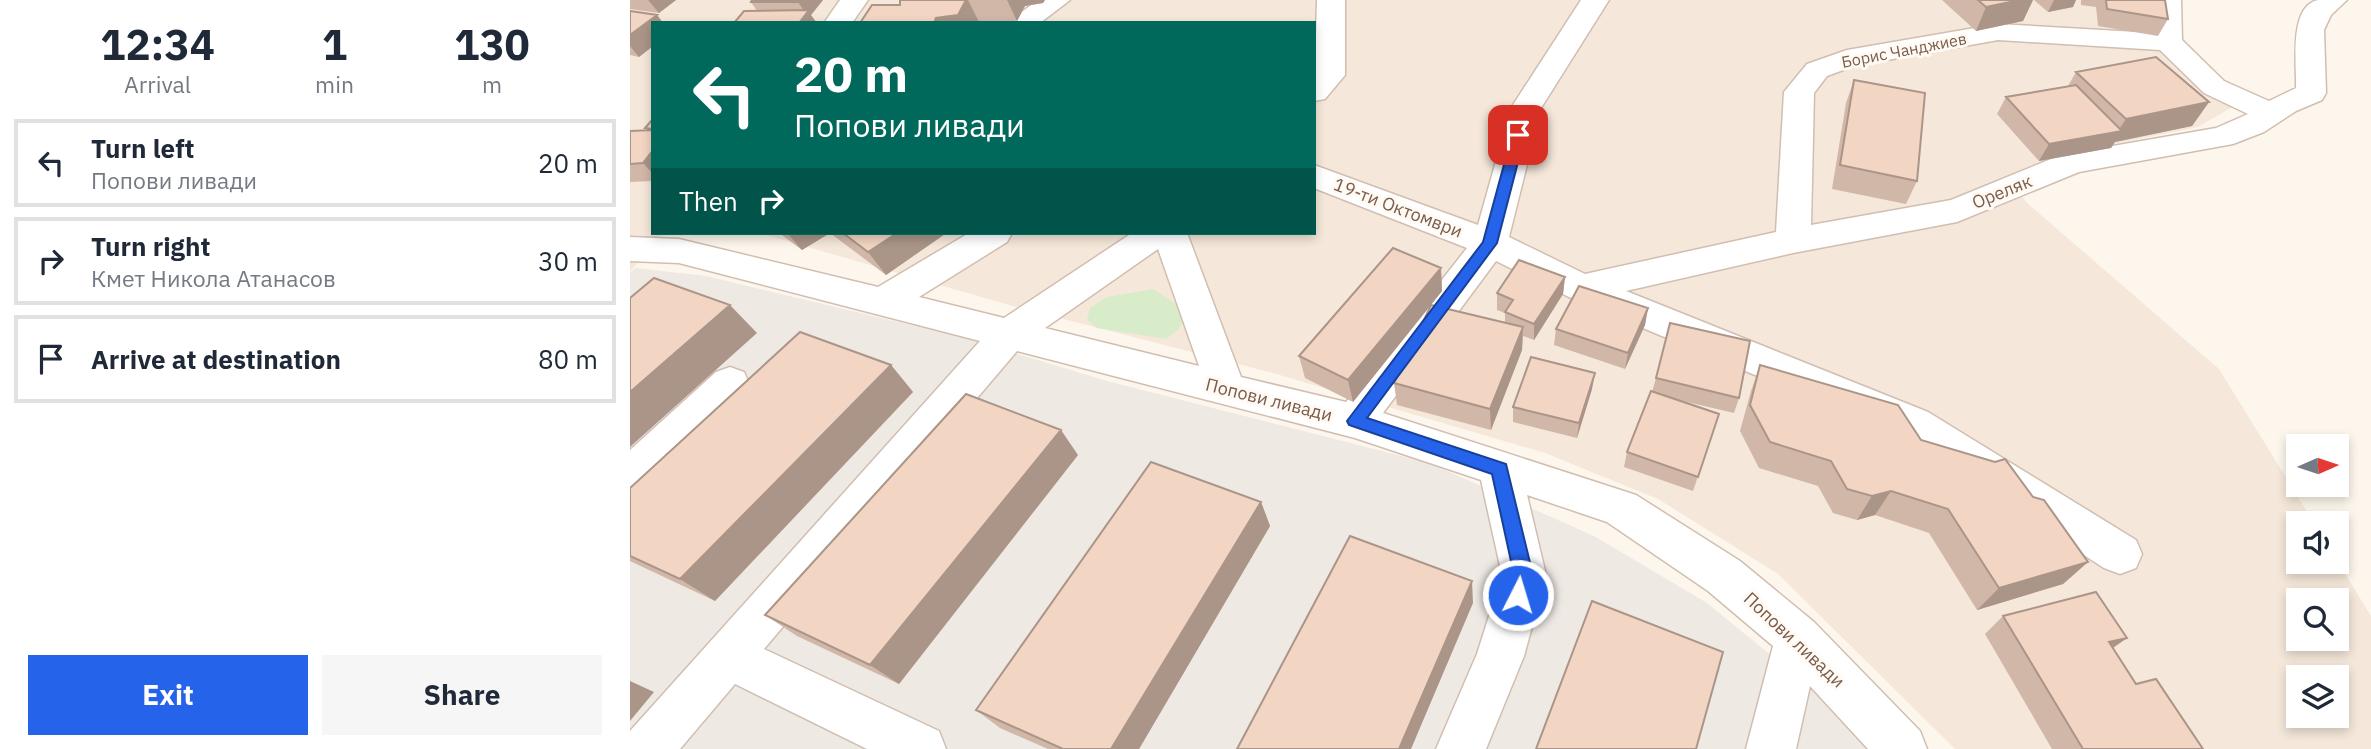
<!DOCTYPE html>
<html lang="en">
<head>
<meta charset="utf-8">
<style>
  body { margin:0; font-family:"IBM Plex Sans",sans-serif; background:#f6f6f7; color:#1f2937; height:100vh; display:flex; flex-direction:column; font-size:26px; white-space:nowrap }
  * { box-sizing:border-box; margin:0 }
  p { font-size:23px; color:#747a83 }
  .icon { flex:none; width:38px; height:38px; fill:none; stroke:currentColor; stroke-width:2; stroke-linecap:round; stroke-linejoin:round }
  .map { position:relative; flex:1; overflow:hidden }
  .sheet { display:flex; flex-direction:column; background:#fff; width:630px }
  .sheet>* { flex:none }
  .guide { position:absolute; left:21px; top:21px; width:665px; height:214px; border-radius:0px; box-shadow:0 4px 10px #0003; background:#00695c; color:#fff; overflow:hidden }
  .needle { width:46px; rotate:87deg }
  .fabs { position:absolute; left:1656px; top:434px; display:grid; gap:14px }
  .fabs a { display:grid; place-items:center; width:63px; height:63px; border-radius:0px; background:#fff; box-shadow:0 4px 10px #0003; font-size:35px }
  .pin { position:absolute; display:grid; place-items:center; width:60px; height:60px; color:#fff; margin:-30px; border-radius:14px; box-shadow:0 4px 10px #0006 }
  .me { position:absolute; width:77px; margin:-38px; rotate:5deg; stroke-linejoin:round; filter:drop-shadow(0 0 5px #0008) }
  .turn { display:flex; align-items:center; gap:24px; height:147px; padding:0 28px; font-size:32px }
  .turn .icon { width:91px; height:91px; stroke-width:2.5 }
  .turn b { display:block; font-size:49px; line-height:60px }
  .then { display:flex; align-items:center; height:66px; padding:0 28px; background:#0003; gap:14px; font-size:26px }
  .eta { display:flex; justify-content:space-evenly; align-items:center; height:119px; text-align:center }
  .eta b { font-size:42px; font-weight:700; line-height:49px }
  .cta { display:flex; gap:14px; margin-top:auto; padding:14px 28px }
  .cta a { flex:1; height:80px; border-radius:0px; background:#2563eb; color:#fff; font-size:28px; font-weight:700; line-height:80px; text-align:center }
  .cta a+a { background:#f6f6f7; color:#1f2937 }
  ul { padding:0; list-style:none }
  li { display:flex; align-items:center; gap:21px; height:88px; margin:0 14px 10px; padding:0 14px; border:4px solid #e0e1e3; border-radius:0px }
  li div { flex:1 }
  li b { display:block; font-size:26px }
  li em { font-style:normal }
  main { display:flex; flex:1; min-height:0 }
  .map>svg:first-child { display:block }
</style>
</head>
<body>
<main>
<section class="sheet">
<div class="eta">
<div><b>12:34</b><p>Arrival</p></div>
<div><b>1</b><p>min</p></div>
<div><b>130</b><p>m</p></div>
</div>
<ul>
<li><svg class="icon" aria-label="left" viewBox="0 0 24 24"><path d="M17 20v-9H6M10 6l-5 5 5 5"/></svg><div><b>Turn left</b><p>Попови ливади</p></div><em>20 m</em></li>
<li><svg class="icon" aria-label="right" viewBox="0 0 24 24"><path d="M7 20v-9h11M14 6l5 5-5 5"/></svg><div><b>Turn right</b><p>Кмет Никола Атанасов</p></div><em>30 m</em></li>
<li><svg class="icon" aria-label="arrive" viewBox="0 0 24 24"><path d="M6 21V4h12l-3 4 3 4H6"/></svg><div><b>Arrive at destination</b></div><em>80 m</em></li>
</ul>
<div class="cta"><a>Exit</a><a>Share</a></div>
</section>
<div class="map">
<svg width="1741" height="749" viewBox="0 0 1741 749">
  <rect width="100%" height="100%" fill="#fdf6ec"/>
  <!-- residential -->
  <path fill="#f5e8da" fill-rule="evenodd" d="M0,0H1521L1519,23L1604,106L1568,127L1421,157L1379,178L1396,202L1589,369L1684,523H1668V562L1706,559L1741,616V749H1325L1148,574L1028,499L915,453L643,373L379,305L129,233H684V23H23V233H32L0,272ZM1668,600H1706V639H1668ZM1668,677H1706V716H1668Z"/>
  <!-- industrial -->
  <path fill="#efe9e4" d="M5,268L76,276L335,338L477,381L799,463L964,536L1077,603L1220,720L1243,749H0V273Z"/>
  <!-- green -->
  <path fill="#d8ecc9" d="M523,289L547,305L554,319L548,330L536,339L467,328L457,320L460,308L477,297Z"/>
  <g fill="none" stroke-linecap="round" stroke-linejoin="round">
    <defs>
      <path id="minor" d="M210,0H238L222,23H194Z
        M408,0H440L410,23H377Z
        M687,0H715V75L695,99L684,101Z
        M951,0H979L911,108L879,237L955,274L1146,232L1154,92L1177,64L1217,50L1368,24L1524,33L1523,0H1551L1552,40L1594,81L1639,101L1666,88C1667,67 1658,6 1688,0C1697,0 1708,0 1717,0L1701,15L1694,30L1696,93L1692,100L1666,111L1634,132L1603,144L1449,172L1327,222L1163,253L996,291L1298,412L1506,540L1512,554L1506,568L1490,574L1474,568L1270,436L939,297L866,261L753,413L1006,495L1110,561L1184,622L1290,731L1297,749H1238L1180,686L1166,749H1116L1143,646L1078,591L977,522L897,495L916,575L894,656L856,749H806L847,654L872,575L851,480L725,438L387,351L134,649L309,731L316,749H237L105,684L50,749H0V731L350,341L49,263L0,261V237L49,239L248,287L339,233H382L377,242L289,297L374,318L502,233H557L611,377L716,402L837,248L684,188V165L848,225L881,108ZM1368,40L1530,50L1574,93L1618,114L1586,128L1431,155L1321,200L1181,225L1184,93L1197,76L1224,66ZM528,249L569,366L415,328Z
        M100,367L114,372L119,383L114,394L15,489L0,494V450L86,372Z"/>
    </defs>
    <!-- minor casing -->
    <use href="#minor" stroke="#d1beb0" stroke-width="3"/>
    <!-- minor -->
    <use href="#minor" fill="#fff" fill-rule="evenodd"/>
  </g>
  <!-- wall -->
  <path fill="#d1b7a8" d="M0,0H46L29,13L0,9Z
    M122,0H193L181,15L127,11L121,2Z
    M270,0H415L413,3L395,6L387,21L349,22L270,5Z
    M1312,0H1403L1393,21L1346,31Z
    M1404,0H1446L1443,7L1418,12Z
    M1451,0H1535L1538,19L1528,36L1468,26L1466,7L1451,5Z
    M0,11L27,15L33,23H23V46L9,57L0,55Z
    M1446,72L1579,102L1562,126L1485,142L1481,148L1409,161L1367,114L1376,97L1438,86Z
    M1224,80L1287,181L1276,204L1202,189L1216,103Z
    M23,119V181L0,182V131L17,130L15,128Z
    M149,233H200L172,250Z
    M200,233H314L315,234L256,275Z
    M811,268L812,291L801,305L875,323V313L867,310V293L935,277L933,294L904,340L893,336L892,350L861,430L767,405L764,383L801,305L723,402L675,378L669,356Z
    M1018,308L1015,325L995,369L924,345L926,329Z
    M261,365L283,392L85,601L0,561V488Z
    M1130,365L1291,440L1403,497L1458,562L1433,584L1347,610L1299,533L1245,515L1227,520L1203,513L1188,486L1129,468L1110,431L1121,391Z
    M1026,378L1109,398L1104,413L1040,398L1089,414L1063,491L994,467L997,452L1022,392Z
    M962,389L947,438L883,422V407Z
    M448,455L269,684L167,636L135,615Z
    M631,502L640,526L509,749H418L370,728L346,710Z
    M1373,616L1497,638L1483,648L1506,684L1573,749H1422L1355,634Z"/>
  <!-- shaded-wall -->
  <path fill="#aa9588" d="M18,0H46L29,13Z
    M169,0H193L181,15L187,23H169L176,14L168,2Z
    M336,0H338L349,22L348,23H304L306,18Z
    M377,0H415L413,3L395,6L387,21Z
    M1376,0H1403L1393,21L1346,31L1356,7Z
    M1424,0H1446L1443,7L1418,12Z
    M27,15L33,23H23V46L9,57L0,46V35Z
    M1579,102L1562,126L1485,142L1481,148L1409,161L1419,144L1488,131L1496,119Z
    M23,150V174L13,163Z
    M157,233H200L172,250Z
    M267,233H314L315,234L256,275L238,252Z
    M811,268L812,291L723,402L718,380Z
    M935,277L933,294L904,340V324Z
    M100,305L127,333L0,447V392Z
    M1018,308L1015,325L995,369L998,353Z
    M893,327L892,350L861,430L860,409Z
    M261,365L283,392L85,601L50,579Z
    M965,373L962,389L947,438L949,423Z
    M431,430L448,455L269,684L240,665Z
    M1261,491L1245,515L1227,520L1242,496Z
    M631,502L640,526L509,749H481Z
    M1458,562L1433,584L1347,610L1369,588Z
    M842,581L843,603L781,749H769Z
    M1497,638L1474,654L1479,642Z
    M0,681L24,692L0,721Z"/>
  <!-- building -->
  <path fill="#f3d5c3" stroke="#aa9588" stroke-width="2" d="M122,0H169L168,2H121Z
    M270,0H336L328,15L306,18L304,23H230L242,5H270Z
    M1348,0H1390L1356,7Z
    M1476,0H1535L1538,19L1477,9Z
    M179,10L169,23H104L114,11Z
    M0,11L27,15L0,35Z
    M1526,57L1579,102L1496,119L1446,72Z
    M1224,80L1295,93L1287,181L1210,165Z
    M1446,85L1492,131L1419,144L1376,97Z
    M23,119V129L15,128Z
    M23,130V150L13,163L0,164V131Z
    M213,233H267L238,252Z
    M763,248L811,268L718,380L669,356Z
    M889,260L935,277L904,324L875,312L883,300L867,293Z
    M24,278L100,305L0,392V298Z
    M949,286L1018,308L998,353L926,329Z
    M801,305L893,327L860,409L764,383Z
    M1040,323L1120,341L1109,398L1026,378Z
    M170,332L261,365L50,579L0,556V488Z
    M901,357L965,373L949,423L883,407Z
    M1130,365L1268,405L1291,440L1365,462L1375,459L1403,497L1414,500L1458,562L1369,588L1318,509L1261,491L1242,496L1217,489L1201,461L1140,442L1120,405Z
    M1021,391L1089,414L1068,477L997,452Z
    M336,394L431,430L240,665L135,615Z
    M521,462L631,502L481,749H433L346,710Z
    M720,536L842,581L769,749H607Z
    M1466,592L1497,638L1479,642L1506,684L1526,679L1573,749H1453L1373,616Z
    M962,601L1093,652L1066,749H906Z"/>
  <!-- route -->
  <path fill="#2563eb" stroke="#184099" stroke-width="2" d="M888,131L895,135L867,243L737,418L876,464L903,575L894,601L888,604L881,601L878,595L884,575L862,474L719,425L717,421L853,242L882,135Z"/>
  <g text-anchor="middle" stroke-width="6" stroke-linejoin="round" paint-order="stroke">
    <!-- far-street labels -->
    <g font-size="16" fill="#7a5c4d" stroke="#fffaf3">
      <text transform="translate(1274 50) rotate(-11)" y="6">Борис Чанджиев</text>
    </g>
    <!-- street labels -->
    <g font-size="18" fill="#7a5c4d" stroke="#fffaf3">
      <text transform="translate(1372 192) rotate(-22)" y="6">Ореляк</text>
      <text transform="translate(768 208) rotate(21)" y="6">19-ти Октомври</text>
      <text transform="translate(639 400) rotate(14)" y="6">Попови ливади</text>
      <text transform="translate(1164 640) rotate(43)" y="6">Попови ливади</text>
    </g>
  </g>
</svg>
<div class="fabs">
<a><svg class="needle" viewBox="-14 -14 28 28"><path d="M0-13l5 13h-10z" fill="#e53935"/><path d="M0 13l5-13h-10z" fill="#747a83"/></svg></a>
<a><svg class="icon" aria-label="sound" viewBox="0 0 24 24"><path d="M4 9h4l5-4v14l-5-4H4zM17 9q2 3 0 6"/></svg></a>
<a><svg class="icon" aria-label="search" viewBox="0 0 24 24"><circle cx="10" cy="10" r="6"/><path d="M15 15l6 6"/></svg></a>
<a><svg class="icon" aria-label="layers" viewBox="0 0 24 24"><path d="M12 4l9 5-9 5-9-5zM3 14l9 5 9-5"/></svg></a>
</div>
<div class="pin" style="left:888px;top:135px;background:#d93025"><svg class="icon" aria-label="arrive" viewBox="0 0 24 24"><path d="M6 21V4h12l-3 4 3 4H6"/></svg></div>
<svg class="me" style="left:888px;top:595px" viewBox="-20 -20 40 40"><circle r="17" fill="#2563eb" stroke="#fff" stroke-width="3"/><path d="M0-11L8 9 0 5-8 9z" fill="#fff"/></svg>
<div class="guide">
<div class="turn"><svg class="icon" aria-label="left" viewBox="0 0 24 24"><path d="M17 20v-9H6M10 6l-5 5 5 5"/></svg><div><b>20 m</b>Попови ливади</div></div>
<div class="then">Then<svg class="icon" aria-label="right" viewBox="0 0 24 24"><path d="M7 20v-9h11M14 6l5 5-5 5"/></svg></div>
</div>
</div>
</main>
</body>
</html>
